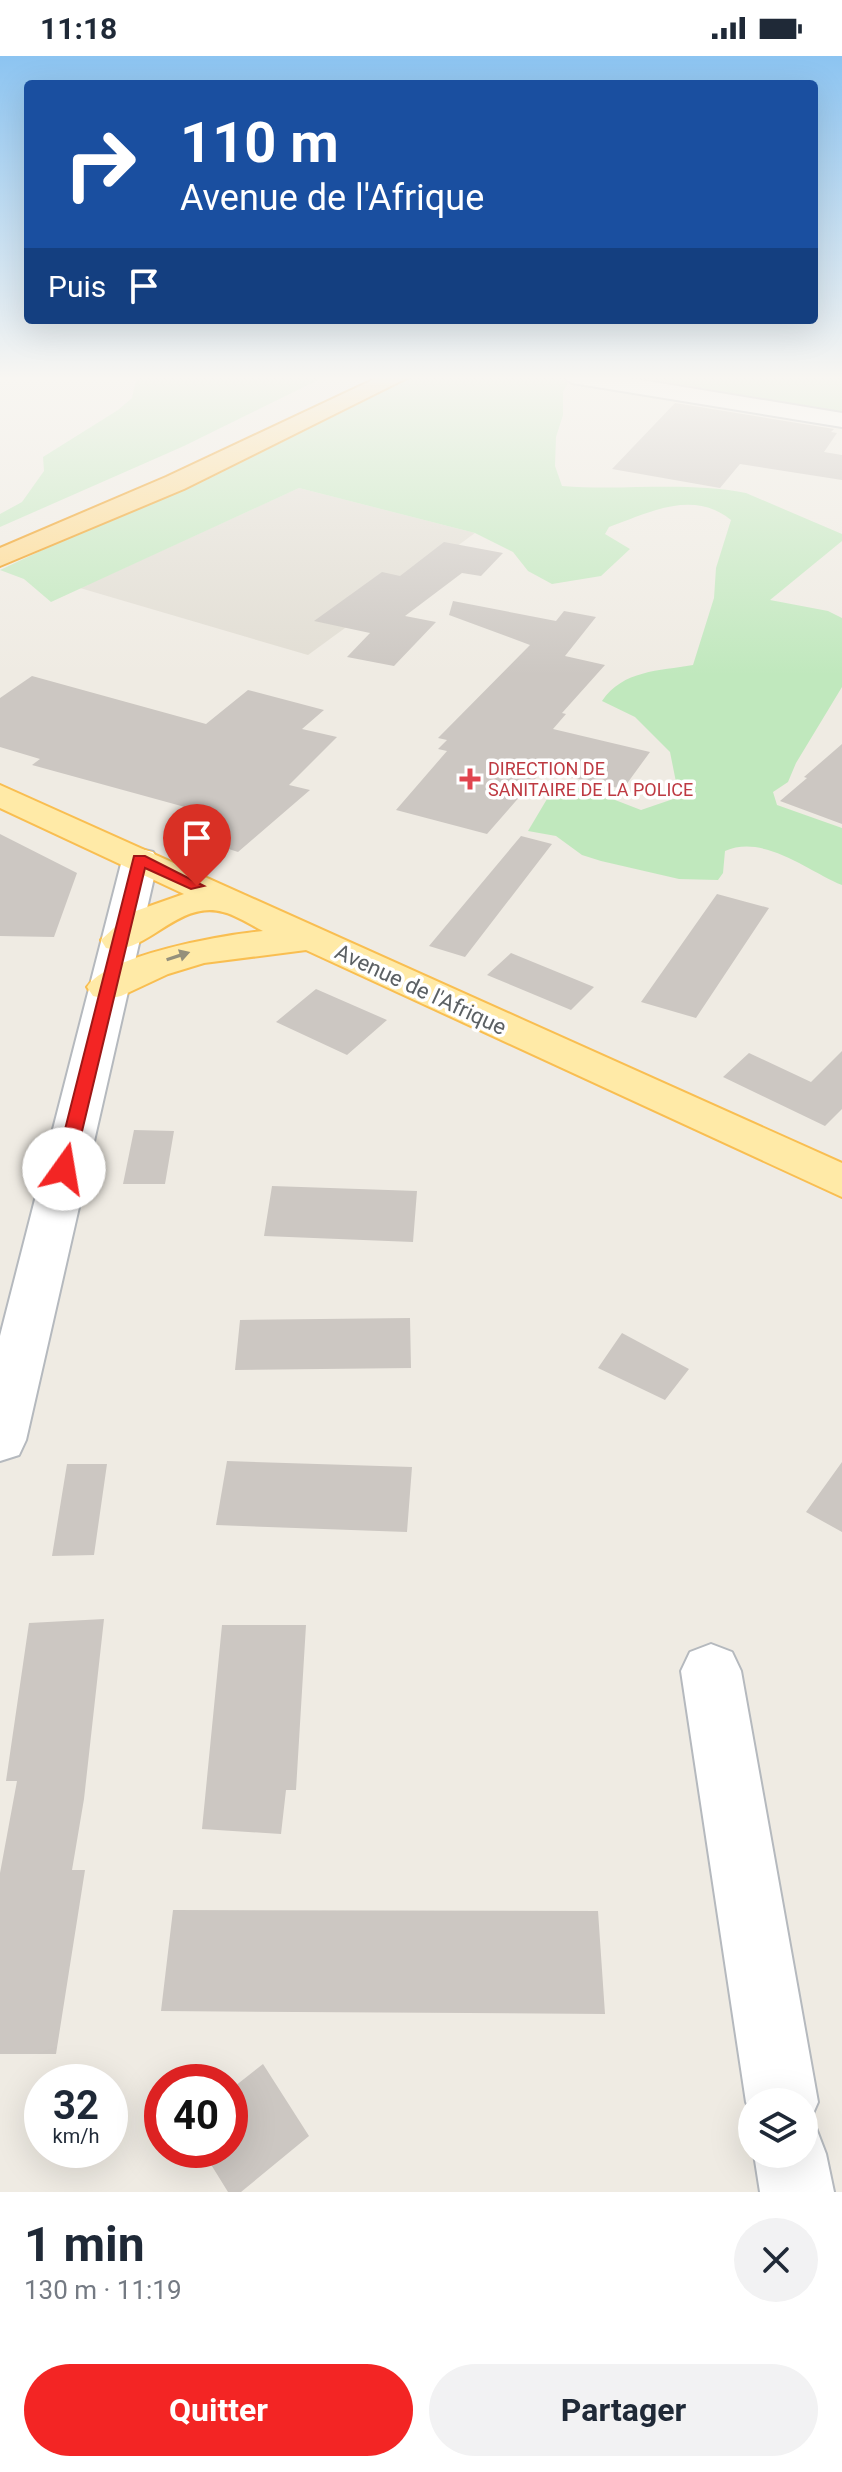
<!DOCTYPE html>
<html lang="fr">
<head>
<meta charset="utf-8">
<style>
  body { margin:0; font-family:Roboto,sans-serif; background:#f2f2f3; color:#1f2937; height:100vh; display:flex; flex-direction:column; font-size:30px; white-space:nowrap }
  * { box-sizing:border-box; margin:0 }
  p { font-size:26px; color:#747a83 }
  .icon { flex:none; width:44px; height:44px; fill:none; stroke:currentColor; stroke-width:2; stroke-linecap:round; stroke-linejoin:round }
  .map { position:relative; height:2136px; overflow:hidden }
  .drawer { display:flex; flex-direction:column; background:#fff; flex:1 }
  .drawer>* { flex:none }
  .hud { position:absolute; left:24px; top:24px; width:794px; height:244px; border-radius:8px; box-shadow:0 8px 32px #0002; background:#1a4fa0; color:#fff; overflow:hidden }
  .tools { position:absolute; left:738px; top:2032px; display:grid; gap:16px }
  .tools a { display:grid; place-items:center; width:80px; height:80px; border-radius:50%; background:#fff; box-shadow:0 8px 32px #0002; font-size:40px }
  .speed { position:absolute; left:24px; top:2008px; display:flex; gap:16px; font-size:40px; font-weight:700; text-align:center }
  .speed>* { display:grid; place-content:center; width:104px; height:104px; border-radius:50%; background:#fff; box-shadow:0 8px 32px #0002; line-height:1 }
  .speed small { font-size:20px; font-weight:400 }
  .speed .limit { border:12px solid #d22; background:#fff; color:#111 }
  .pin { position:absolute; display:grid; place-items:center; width:68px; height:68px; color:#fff; margin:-82px -34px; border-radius:50% 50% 50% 0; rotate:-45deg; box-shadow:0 0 8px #0007 }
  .pin .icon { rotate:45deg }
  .me { position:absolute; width:88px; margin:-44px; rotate:13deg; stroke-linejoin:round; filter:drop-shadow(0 0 6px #0008) }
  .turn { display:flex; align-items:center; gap:28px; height:168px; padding:0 24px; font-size:36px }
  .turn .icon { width:104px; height:104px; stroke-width:2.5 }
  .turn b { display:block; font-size:56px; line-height:68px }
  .then { display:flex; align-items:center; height:76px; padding:0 24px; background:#0003; gap:16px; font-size:30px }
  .round { display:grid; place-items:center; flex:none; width:84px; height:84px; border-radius:42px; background:#f2f2f3 }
  .overview { display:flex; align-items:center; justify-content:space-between; height:136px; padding:0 24px }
  h1 { font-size:48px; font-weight:700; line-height:60px }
  .button { display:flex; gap:16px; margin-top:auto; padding:16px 24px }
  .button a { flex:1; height:92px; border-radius:48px; background:#f32524; color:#fff; font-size:32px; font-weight:700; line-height:92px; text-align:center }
  .button a+a { background:#f2f2f3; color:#1f2937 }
  .status { display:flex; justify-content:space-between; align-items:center; height:56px; padding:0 40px; background:#fff; direction:ltr }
  .status svg { height:22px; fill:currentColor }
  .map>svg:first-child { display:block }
</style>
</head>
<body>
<div class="status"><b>11:18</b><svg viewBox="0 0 49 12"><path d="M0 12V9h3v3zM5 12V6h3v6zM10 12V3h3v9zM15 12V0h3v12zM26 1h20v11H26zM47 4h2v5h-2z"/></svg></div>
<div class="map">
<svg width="842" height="2136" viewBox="0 0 842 2136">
  <rect width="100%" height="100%" fill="#efebe3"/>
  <!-- education -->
  <path fill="#e1ddd3" d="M299,432L475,477L308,599L80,532Z"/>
  <!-- green -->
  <path fill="#c0e8bd" d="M137,320H326L184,390L0,471V458L22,446L44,415L43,401L118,354L132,342Z
    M412,320H555L568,327L563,336V359L556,381L555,410L562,430C623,435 685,425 746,437L842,478V485L770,544L828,555L842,562V631L796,707L788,726L773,736L777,749L842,772V829C808,815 764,778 725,795L723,817L718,824L679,823L601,805L582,799L556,780L528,775L547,743L560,731L584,732L641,754L679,741L670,696L635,661L602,645C623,614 659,615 693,609L714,542L716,512L731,464C693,433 648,457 609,471L605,478L630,493L601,520L552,528L528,515L513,496L475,477L299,432L51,546L24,523L0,514Z
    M634,320H842V357Z"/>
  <!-- building -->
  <path fill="#ccc7c2" d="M675,347L834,373L831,376L837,377L824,396L842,399V424L740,408L720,432L612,413Z
    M444,486L503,497L481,520L462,517L405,560L436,566L394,610L347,601L370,577L314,565L382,516L400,520Z
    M453,545L556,565L564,555L596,561L565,600L605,609L562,657L566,658L553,673L650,696L623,733L542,715L487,778L396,754L447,695L438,693L447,684L438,682L530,589L449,559Z
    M32,620L206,668L248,634L324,654L302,673L337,681L289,729L310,734L238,796L189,780L214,759L32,709L40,703L0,691V642Z
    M842,688V768L780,745L807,722L804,721Z
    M0,778L77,817L54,881L0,880Z
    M521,780L552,788L465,901L429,890Z
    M717,838L769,852L696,962L641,946Z
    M511,897L594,931L571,954L487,919Z
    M316,933L387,964L347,999L276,966Z
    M842,995V1053L825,1070L723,1021L749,997L811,1026Z
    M134,1074L174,1075L165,1128H123Z
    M272,1130L417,1135L413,1186L264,1180Z
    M410,1262L411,1312L235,1314L240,1264Z
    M622,1277L689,1313L665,1344L598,1312Z
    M227,1405L412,1411L407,1476L216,1469Z
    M842,1406V1476L806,1456Z
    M67,1408H107L94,1499L52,1500Z
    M104,1563L84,1743L72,1814H85L56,1998H0V1817L17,1725H6L29,1567Z
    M222,1569H306L296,1734H286L281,1778L202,1773Z
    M173,1854L598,1855L605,1958L161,1955Z
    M263,2008L309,2080L241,2136H228L202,2094H230V2034Z"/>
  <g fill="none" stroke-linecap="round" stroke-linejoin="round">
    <defs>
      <path id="minor" d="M561,320H617L842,357V371L572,327Z
        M140,793L153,796L158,804L26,1384L19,1399L0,1405V1280L122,804L127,796Z
        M711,1588L732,1596L741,1615L818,2046L808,2069L816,2072L826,2098L834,2136H760L754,2098H804V2046H752V2060L746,2046L681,1615L690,1596Z"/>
      <path id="major" d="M0,729L842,1107V1141L306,894L204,907L168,918L121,940L107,943L93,940L87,931C109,898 224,879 263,875C251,869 236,859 223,856C177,843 145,902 106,892L101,884L130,857L184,838L0,752Z"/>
      <path id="highway" d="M381,320H411L184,433L0,510V492L166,421Z"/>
    </defs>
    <!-- minor casing -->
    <use href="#minor" stroke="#b5b9be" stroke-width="4"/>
    <!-- major casing -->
    <use href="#major" stroke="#f9be51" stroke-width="4"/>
    <!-- highway casing -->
    <use href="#highway" stroke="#f19400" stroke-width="4"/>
    <!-- minor -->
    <use href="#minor" fill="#fff" fill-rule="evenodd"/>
    <!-- major -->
    <use href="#major" fill="#ffeaa7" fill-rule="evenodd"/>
    <!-- highway -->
    <use href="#highway" fill="#ffd989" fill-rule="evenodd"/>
  </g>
  <!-- one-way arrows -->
  <defs><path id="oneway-solid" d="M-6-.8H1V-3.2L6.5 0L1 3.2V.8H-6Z" transform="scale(2)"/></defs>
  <use fill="#94907b" href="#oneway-solid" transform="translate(178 900) rotate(-18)"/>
  <!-- sky -->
  <linearGradient id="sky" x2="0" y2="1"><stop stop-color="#8cc4f1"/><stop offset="0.52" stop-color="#f8f6f2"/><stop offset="1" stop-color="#f8f6f2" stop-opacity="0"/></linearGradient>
  <rect width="842" height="619" fill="url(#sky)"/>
  <!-- route -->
  <path fill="#f32524" stroke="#9e1817" stroke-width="2" d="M134,800H145L204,830L191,833L145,812L73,1113L64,1119L55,1113Z"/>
  <!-- markers -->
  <path fill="#e0444e" stroke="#fff" stroke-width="3" d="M466 711h8v8h8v8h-8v8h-8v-8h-8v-8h8z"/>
  <g text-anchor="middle" stroke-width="7" stroke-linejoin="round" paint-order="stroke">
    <!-- far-health labels -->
    <g font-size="18" fill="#be3a42" stroke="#fff" text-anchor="start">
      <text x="488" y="719">DIRECTION DE<tspan x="488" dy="21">SANITAIRE DE LA POLICE</tspan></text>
    </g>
    <!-- street labels -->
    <g font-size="22" fill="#5b6064" stroke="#fff">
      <text transform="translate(421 933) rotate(25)" y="8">Avenue de l'Afrique</text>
    </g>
  </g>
</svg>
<div class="tools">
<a><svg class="icon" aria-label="layers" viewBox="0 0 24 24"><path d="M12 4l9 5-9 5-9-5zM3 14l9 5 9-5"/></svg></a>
</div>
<div class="speed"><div>32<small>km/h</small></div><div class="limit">40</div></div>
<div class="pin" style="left:197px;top:830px;background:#d93025"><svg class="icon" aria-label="arrive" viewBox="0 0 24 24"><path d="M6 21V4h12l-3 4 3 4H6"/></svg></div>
<svg class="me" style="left:64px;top:1113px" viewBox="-20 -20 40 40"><circle r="19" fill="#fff"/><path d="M0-13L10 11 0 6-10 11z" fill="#f32524"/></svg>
<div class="hud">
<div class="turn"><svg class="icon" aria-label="right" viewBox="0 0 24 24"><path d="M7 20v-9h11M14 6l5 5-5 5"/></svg><div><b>110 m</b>Avenue de l'Afrique</div></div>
<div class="then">Puis<svg class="icon" aria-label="arrive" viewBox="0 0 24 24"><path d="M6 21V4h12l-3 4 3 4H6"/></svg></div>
</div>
</div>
<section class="drawer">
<div class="overview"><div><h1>1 min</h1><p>130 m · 11:19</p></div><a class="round"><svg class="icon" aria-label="close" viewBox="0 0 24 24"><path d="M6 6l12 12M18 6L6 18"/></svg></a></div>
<div class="button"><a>Quitter</a><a>Partager</a></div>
</section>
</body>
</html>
